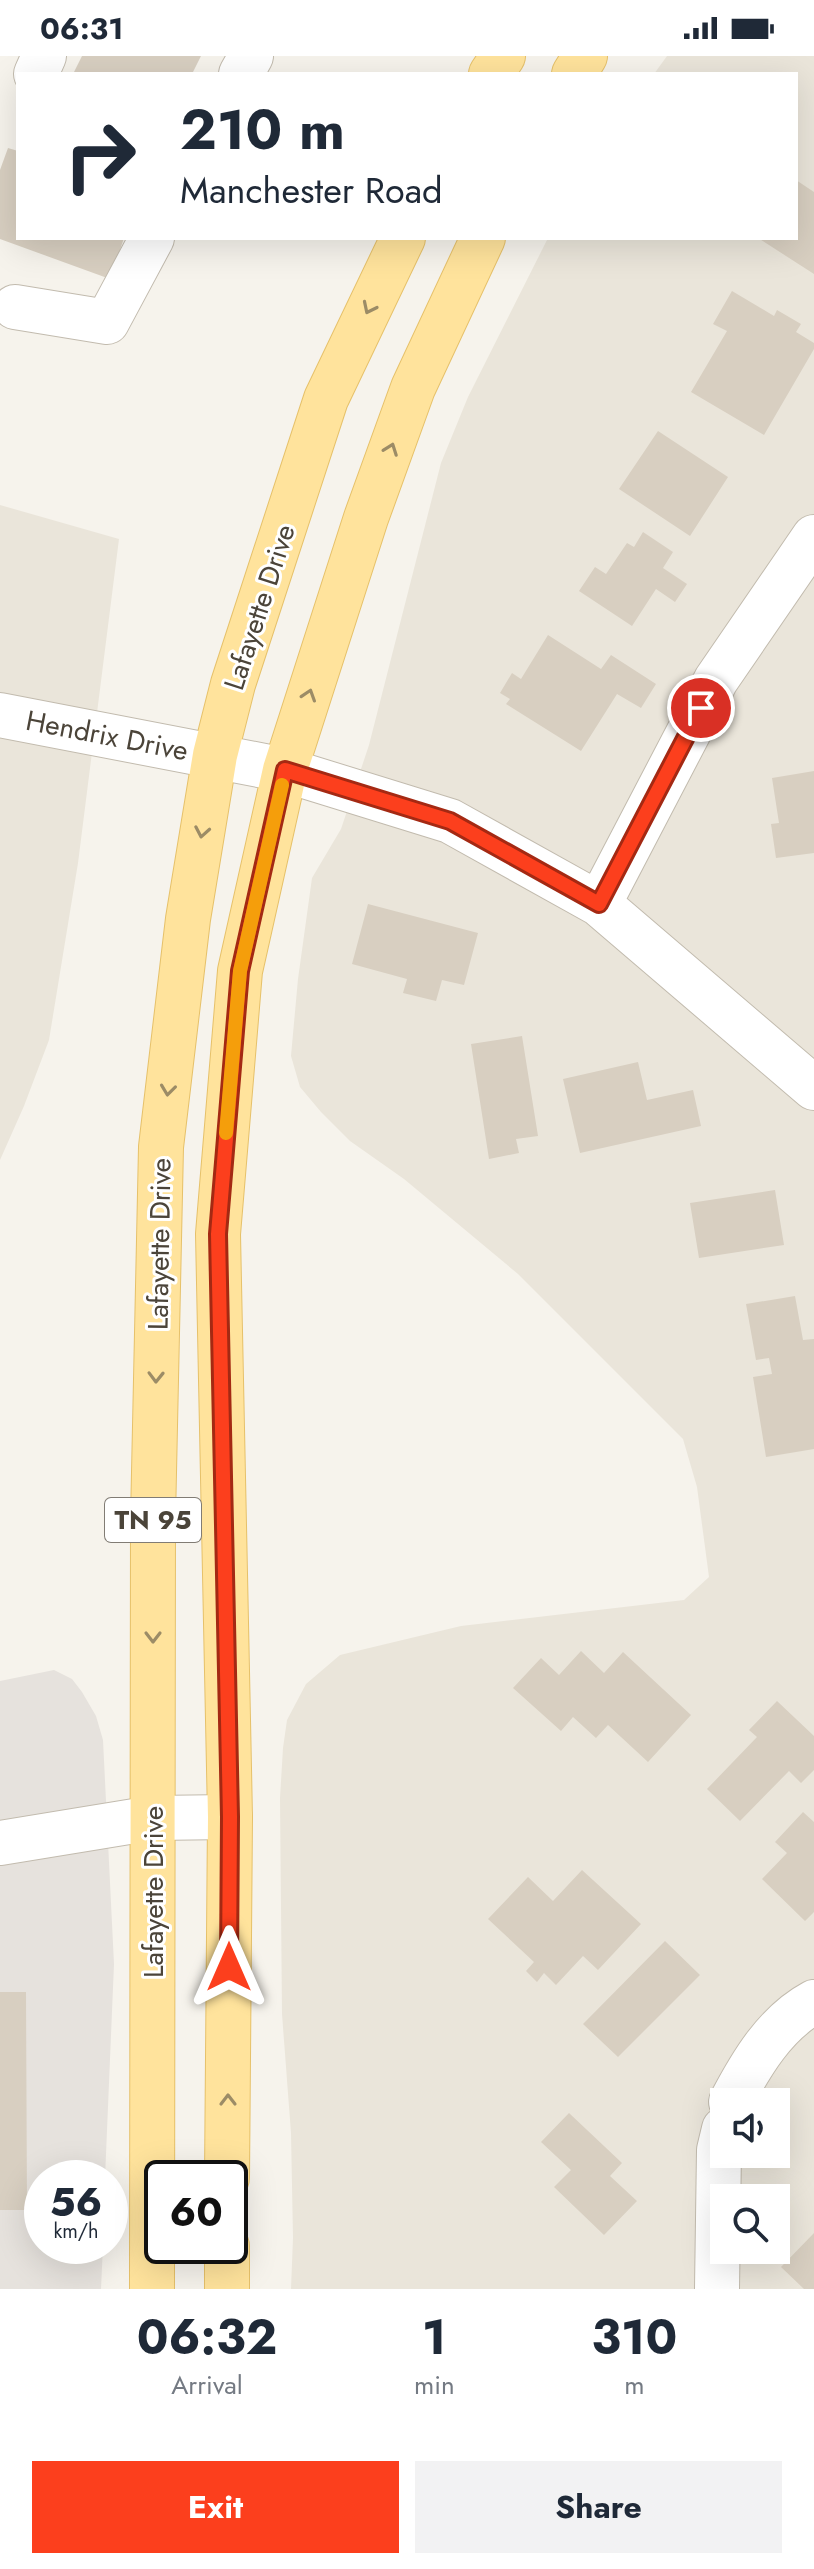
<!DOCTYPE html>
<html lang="en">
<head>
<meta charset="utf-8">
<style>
  body { margin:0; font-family:Jost,sans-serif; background:#f2f2f3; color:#1f2937; height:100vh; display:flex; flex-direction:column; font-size:30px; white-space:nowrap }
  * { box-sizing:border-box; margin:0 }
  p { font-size:26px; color:#747a83 }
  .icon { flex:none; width:44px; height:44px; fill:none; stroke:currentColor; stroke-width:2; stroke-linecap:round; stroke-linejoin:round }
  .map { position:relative; height:2233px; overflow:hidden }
  .details { display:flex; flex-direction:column; background:#fff; flex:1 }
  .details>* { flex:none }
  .hud { position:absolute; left:16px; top:16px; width:782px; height:168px; border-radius:0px; box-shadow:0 8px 32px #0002; background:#fff; color:#1f2937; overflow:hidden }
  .fabs { position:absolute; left:710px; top:2032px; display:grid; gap:16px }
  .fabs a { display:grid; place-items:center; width:80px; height:80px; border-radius:0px; background:#fff; box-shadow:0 8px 32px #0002; font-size:40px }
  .speed { position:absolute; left:24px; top:2104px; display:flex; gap:16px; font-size:40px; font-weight:700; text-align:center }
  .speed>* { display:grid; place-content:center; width:104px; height:104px; border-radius:50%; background:#fff; box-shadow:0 8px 32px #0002; line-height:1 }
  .speed small { font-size:20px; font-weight:400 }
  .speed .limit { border:4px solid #111; border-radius:12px; background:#fff; color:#111 }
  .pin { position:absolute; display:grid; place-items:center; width:68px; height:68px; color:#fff; margin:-34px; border:4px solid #fff; border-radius:50%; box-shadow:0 2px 8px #0007 }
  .me { position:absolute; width:88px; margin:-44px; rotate:0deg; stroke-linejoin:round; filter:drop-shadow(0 0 6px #0008) }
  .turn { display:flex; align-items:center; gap:28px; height:168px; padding:0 32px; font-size:36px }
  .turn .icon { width:104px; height:104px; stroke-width:2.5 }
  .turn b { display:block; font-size:56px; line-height:68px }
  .eta { display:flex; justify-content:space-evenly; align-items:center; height:136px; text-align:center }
  .eta b { font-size:48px; font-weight:700; line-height:56px }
  .primary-button { display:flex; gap:16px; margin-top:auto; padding:16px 32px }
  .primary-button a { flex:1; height:92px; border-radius:0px; background:#fc3f1d; color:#fff; font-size:32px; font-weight:700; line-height:92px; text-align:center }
  .primary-button a+a { background:#f2f2f3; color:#1f2937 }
  .status { display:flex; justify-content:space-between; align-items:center; height:56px; padding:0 40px; background:#fff; direction:ltr }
  .status svg { height:22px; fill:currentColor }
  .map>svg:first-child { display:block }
</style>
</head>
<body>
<div class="status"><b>06:31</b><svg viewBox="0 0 49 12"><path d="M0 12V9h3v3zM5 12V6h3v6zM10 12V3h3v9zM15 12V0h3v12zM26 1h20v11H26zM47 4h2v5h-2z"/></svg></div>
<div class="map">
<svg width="814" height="2233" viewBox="0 0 814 2233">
  <rect width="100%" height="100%" fill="#f6f3ec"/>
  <!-- residential -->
  <path fill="#eae5da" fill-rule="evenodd" d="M667,0H814V2233H291L293,2182L291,2077L282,1958L280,1742L283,1692L287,1664L306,1628L340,1599L461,1570L684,1544L709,1521L697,1431L683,1383L518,1218L404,1123L350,1085L321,1056L300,1031L291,1000L298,923L312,822L341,773L369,689L441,407L468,341L548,182H796V18H654ZM724,2046H776V2098H724ZM724,2142H776V2194H724Z
    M0,449L119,483L78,807L49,984L24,1050L0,1104Z"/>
  <!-- industrial -->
  <path fill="#e6e2dd" d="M54,1614L72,1623L82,1636L96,1660L103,1684L114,1908L105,2122H42V2190H103L101,2233H0V1625Z"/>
  <!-- building -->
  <path fill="#d8cfc1" d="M82,0H201L192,18H73Z
    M8,92L18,95V182H124L110,223L0,183V114Z
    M796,124L814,136V218L758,182H796Z
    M732,235L774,260L777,254L801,268L796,276L814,287V293L764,379L691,336L727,275L713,268Z
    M658,375L728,421L690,480L619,433Z
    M643,476L673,496L663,512L687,528L675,546L656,533L632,570L579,535L595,511L606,518L627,487L634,491Z
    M548,579L601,613L611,599L656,628L641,652L617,638L581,695L506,648L510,643L500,637L512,617L521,623Z
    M814,715V797L776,802L771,768L779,767L772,722Z
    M368,848L478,877L464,929L442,924L436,945L403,937L407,923L352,908Z
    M522,980L538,1080L516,1083L519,1097L489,1103L471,988Z
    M638,1006L647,1044L693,1034L701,1070L580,1097L563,1023Z
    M775,1134L784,1189L699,1202L690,1147Z
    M795,1240L803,1284L814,1283V1393L766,1401L753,1321L772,1318L769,1302L756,1304L746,1248Z
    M581,1595L604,1617L623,1596L691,1659L648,1706L608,1669L596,1682L573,1661L561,1675L513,1632L541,1602L559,1619Z
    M777,1645L814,1680V1714L801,1727L789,1715L740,1765L707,1733L757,1681L749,1674Z
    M803,1756L814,1766V1856L805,1865L762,1823L787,1797L775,1786Z
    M582,1814L641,1868L598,1914L583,1900L556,1929L544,1917L537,1926L526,1915L534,1906L488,1863L528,1821L553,1845Z
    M665,1885L700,1919L618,2001L583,1968Z
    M0,1936H26L27,2154H0Z
    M569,2057L622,2107L610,2120L637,2145L604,2179L554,2131L571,2114L541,2086Z
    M814,2177V2233H804L781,2211Z"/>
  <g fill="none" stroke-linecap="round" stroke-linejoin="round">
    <defs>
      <path id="minor" d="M36,18L44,0
        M241,18L251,0
        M15,251L107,266L152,182
        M0,659L285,714L450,765L599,848L814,1032
        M599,848L716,624L814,481
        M0,1787L153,1762L230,1761
        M731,2046C751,2008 775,1967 814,1946
        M717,2233L719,2094L724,2073"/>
      <path id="major" d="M491,18L503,0
        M574,18L585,0
        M227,2122L230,1761L218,1178L240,915L285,714L366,462L413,332L483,182
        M152,2233L153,1463L161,1091L188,863L215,699L233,628L326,343L403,182
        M227,2233V2190"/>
    </defs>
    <!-- minor casing -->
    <use href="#minor" stroke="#c2bbae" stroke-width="46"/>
    <!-- major casing -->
    <use href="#major" stroke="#e6c16a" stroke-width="46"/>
    <!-- minor -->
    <use href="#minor" stroke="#fff" stroke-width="44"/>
    <!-- major -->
    <use href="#major" stroke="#ffe39c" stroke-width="44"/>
  </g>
  <!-- one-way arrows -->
  <defs><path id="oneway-chevron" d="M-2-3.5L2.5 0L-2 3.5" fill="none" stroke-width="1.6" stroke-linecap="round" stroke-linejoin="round" transform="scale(2)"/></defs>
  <g stroke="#9c8c66">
    <use href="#oneway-chevron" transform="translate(369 252) rotate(116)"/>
    <use href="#oneway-chevron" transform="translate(391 393) rotate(-70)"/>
    <use href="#oneway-chevron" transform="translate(309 639) rotate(-72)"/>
    <use href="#oneway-chevron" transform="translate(202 776) rotate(100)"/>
    <use href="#oneway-chevron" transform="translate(168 1034) rotate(97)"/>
    <use href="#oneway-chevron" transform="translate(156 1321) rotate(91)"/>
    <use href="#oneway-chevron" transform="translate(153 1581) rotate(90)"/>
    <use href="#oneway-chevron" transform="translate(228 2044) rotate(-90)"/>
  </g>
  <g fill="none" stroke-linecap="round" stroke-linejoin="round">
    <defs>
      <path id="route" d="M229,1911L230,1761L218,1178L240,915L285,714L450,765L599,848L701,652"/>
    </defs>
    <!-- route casing -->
    <use href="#route" stroke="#a42913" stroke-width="20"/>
    <!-- route -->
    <use href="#route" stroke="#fc3f1d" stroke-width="14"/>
    <!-- slow -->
    <path stroke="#f59e0b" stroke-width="14" d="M226,1077L240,915L282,729"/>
  </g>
  <g text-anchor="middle" stroke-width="6" stroke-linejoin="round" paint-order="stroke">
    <!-- shield labels -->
    <rect fill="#fff" stroke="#817c74" stroke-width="2" x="105" y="1442" width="96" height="44" rx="6"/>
    <g font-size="26" font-weight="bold" fill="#4b4439">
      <text x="153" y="1473">TN 95</text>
    </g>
    <!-- street labels -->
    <g font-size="28" fill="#4b4439" stroke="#fff">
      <text transform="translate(259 551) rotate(-72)" y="10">Lafayette Drive</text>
      <text transform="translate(107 679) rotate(11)" y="10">Hendrix Drive</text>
      <text transform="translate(159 1188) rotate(-89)" y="10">Lafayette Drive</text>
      <text transform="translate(153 1836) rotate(-90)" y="10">Lafayette Drive</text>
    </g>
  </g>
</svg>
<div class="fabs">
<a><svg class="icon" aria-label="sound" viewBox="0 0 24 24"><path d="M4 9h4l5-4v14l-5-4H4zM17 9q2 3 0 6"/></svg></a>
<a><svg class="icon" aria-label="search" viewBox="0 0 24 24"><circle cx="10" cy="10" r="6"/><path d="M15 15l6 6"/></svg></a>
</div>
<div class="speed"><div>56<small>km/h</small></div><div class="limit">60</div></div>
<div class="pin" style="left:701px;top:652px;background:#d93025"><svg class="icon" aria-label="arrive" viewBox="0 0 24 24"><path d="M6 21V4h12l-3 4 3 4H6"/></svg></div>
<svg class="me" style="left:229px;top:1911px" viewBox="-20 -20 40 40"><path d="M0-17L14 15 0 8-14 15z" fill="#fc3f1d" stroke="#fff" stroke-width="4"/></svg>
<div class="hud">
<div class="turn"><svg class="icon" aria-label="right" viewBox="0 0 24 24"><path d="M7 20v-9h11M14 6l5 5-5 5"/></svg><div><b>210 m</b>Manchester Road</div></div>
</div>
</div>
<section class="details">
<div class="eta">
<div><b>06:32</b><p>Arrival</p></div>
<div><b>1</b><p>min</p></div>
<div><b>310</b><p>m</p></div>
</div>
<div class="primary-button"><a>Exit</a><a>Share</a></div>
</section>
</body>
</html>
